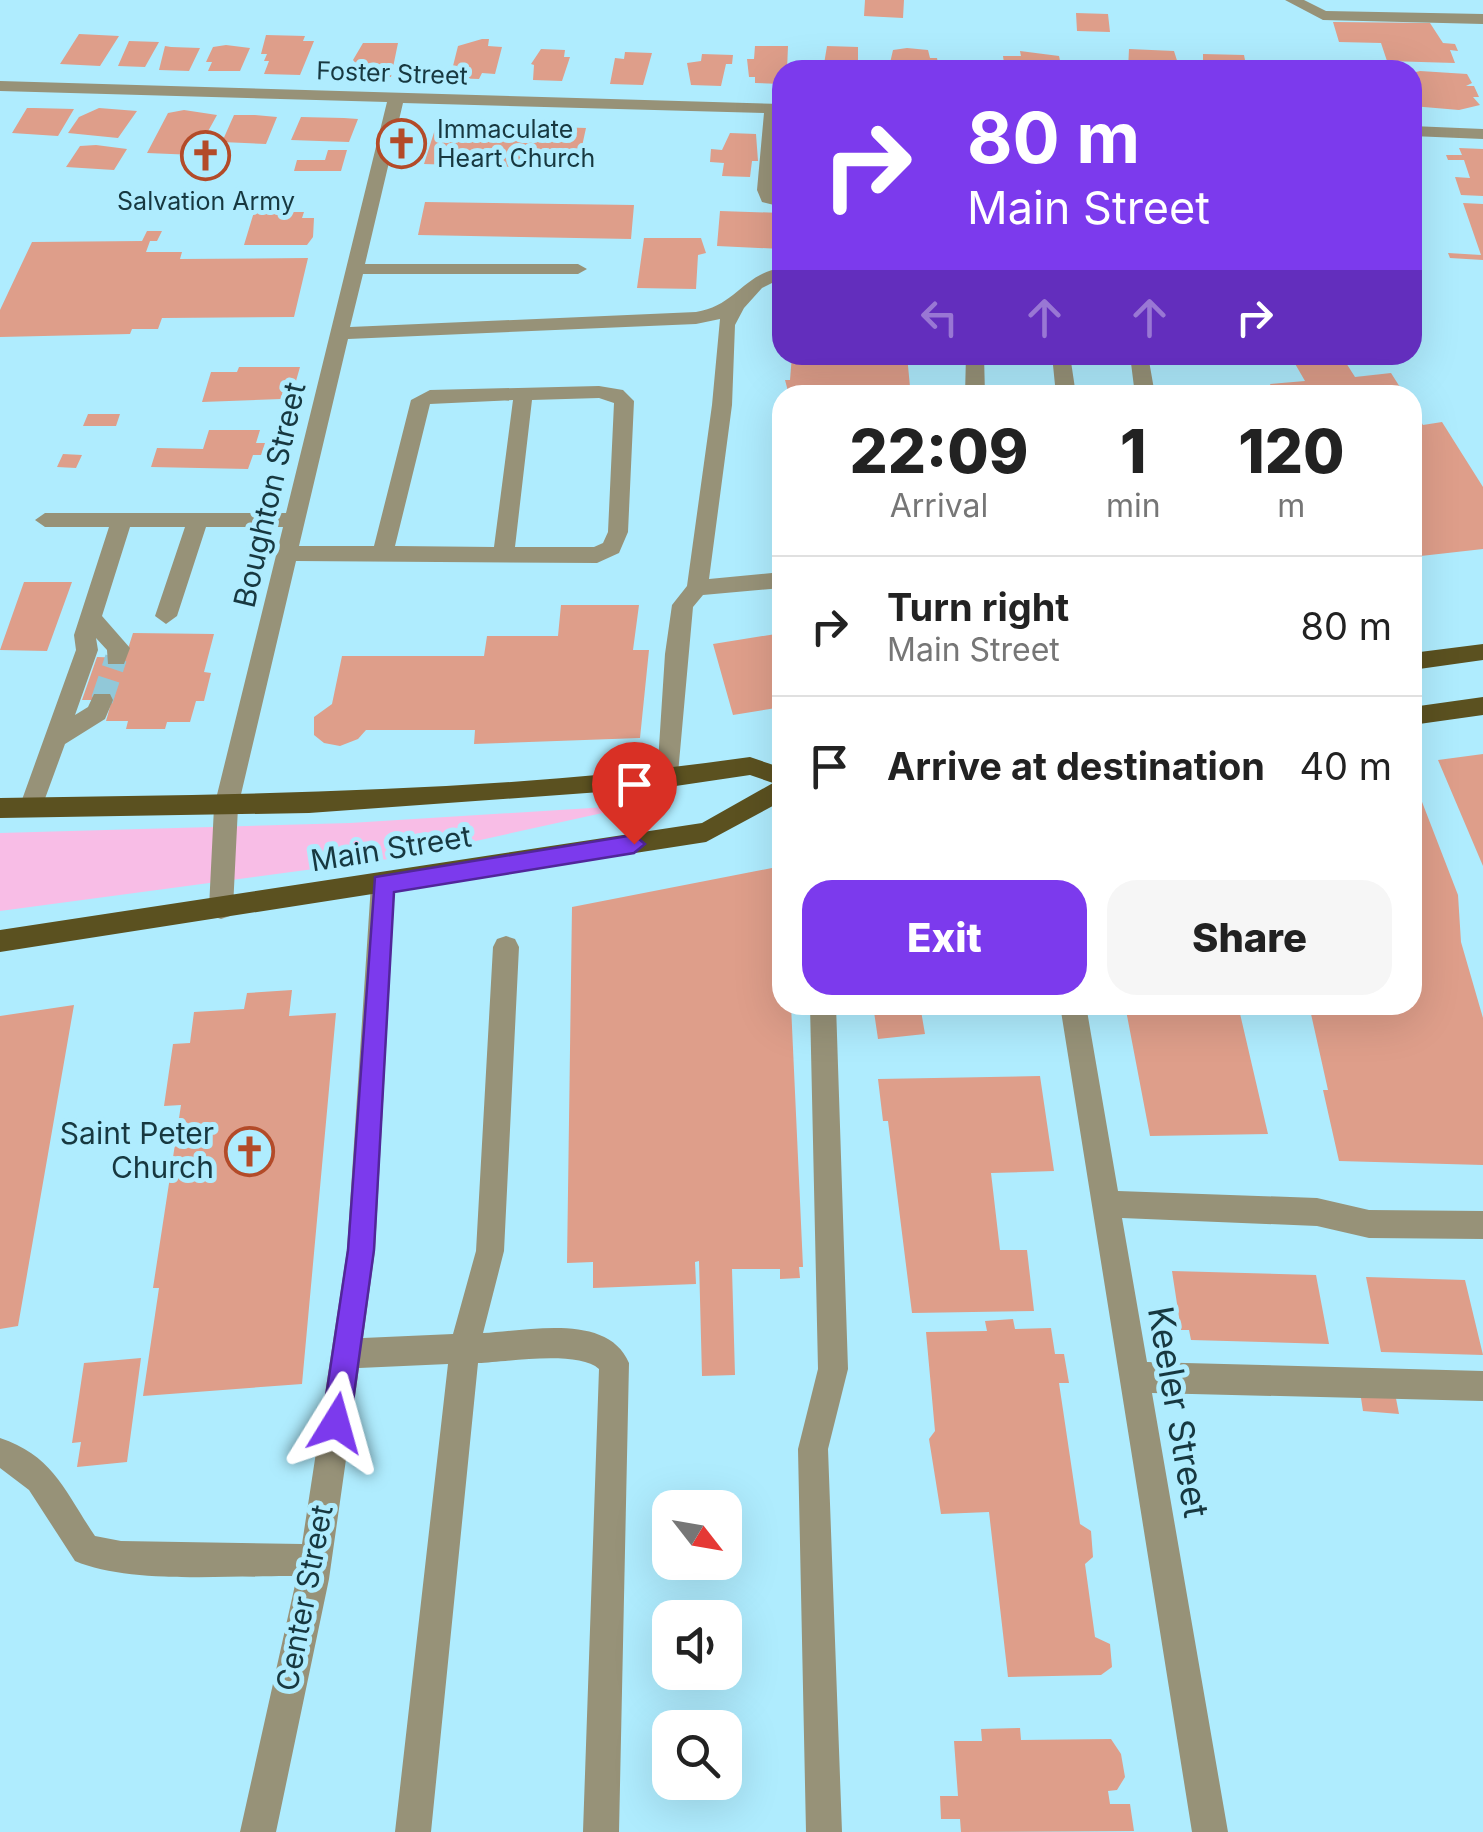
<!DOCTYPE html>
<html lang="en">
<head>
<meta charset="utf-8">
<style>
  body { margin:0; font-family:Inter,sans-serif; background:#f6f6f6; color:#222; height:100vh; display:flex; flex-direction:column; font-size:38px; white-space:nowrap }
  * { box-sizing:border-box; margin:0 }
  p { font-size:32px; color:#767676 }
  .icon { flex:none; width:55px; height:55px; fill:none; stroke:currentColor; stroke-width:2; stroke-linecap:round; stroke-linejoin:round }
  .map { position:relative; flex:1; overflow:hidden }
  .panel { position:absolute; left:772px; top:385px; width:650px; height:630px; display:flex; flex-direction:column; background:#fff; border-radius:30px; box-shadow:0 10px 40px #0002 }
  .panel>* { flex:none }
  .top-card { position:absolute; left:772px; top:60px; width:650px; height:305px; border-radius:30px; box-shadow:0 10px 40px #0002; background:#7c3aed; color:#fff; overflow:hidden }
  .needle { width:65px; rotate:121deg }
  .fabs { position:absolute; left:652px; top:1490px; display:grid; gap:20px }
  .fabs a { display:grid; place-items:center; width:90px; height:90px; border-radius:20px; background:#fff; box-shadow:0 10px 40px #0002; font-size:50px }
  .pin { position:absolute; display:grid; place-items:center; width:85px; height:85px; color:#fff; margin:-102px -42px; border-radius:50% 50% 50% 0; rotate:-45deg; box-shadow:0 0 10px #0007 }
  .pin .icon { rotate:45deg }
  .me { position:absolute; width:110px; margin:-55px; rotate:8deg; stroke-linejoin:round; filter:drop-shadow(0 0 8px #0008) }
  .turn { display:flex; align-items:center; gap:35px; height:210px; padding:0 30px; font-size:45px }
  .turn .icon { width:130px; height:130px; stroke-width:2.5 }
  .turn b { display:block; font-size:70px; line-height:85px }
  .lanes { display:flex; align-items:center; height:95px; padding:0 30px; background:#0003; justify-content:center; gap:50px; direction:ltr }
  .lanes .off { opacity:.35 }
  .eta { display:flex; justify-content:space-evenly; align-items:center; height:170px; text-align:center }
  .eta b { font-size:60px; font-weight:800; line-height:70px }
  .primary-button { display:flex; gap:20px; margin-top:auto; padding:20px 30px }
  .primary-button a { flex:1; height:115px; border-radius:30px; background:#7c3aed; color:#fff; font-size:40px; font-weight:800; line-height:115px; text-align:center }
  .primary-button a+a { background:#f6f6f6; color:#222 }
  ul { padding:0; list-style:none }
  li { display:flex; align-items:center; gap:30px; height:140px; padding:0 30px; border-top:2px solid #e0e0e0 }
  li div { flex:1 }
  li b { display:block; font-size:38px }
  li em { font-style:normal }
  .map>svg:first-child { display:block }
</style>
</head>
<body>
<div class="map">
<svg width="1483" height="1832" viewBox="0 0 1483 1832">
  <rect width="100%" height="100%" fill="#afecfe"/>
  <!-- green -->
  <path fill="#f8bde6" d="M639,805L403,857L0,911V833L350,823Z"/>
  <!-- building -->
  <path fill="#de9e8a" d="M865,0H904L903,18L864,16Z
    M1076,13L1108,14L1110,32L1077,31Z
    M1333,22L1430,23L1443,43L1455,44L1458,51L1450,50L1455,63L1387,61L1381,43L1339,42Z
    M79,34L119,36L100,66L60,64Z
    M266,35L305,36L303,41H314L300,75L264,74L269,61H264L267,54H261Z
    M482,39H489L488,46L502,47L495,74L482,73L479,79L450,78L458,46Z
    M129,41L159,42L145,67L118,66Z
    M363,43H398L391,77H358L359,67L353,60Z
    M226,45L250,48L240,71H208L212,62H206L213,47Z
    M165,46L171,47L200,48L189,71L159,70Z
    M755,46H788L787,70L781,73V84L755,83V77H749L747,59H754Z
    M827,46L858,47V70H823Z
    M907,48L928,50L930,58H937L939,70H896L895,63H890L893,50Z
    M541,49L565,50L564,57H570L562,81L533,80L534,65L531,64Z
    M1129,49L1174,51L1180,70H1128Z
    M1020,51L1059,56L1062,70H1005L1003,56H1021Z
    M625,52L652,53L643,85L610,84L615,58L624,59Z
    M702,54L733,55L732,64H726L721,86L691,85L687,63L701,61Z
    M1203,54L1244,55L1247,70H1203Z
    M1263,65L1322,67V70H1265Z
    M1420,71L1467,74L1472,83L1466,86H1474L1479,97H1473L1480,105L1459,110L1412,106V73Z
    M27,108H34L74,109L58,136L12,133Z
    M99,108L137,111L118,138L68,133L79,117Z
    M184,110L217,115L195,155L147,153L168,113Z
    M234,115H255L277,117L266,144L222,142Z
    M301,117L344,118L358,119L349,142L291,140Z
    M437,123L586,128L577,169L424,164Z
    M730,133L756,134L758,161H752L750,177L722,176L724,163L710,162L711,149L722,150Z
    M96,145L127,149L114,170L66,167L80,146Z
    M1459,148L1483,149V196L1461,195L1455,177L1470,178L1464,160H1448L1446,155H1462Z
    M328,150H347L341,171H294L297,160H325Z
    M425,202L634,205L631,239L418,235Z
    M1463,203L1483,204V260L1450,258L1448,253L1481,255Z
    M720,211L782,213V249L717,246Z
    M254,212H304L302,218H314L313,237L307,245H244Z
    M147,231H162L157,241H150L146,252H182L180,259L308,258L294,317L162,318L158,329H132L130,334L0,337V310L32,242L142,241Z
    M644,238H701L706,253L698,255L696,289L637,288Z
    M792,355H907L910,387L958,389V395H789L785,380H790Z
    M1290,355H1341L1355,377L1391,373L1405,395H1275L1270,384L1305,381Z
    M239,367H300L296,381H285L281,399L202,402L211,372H237Z
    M1412,407L1423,425L1442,422L1483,487V549L1412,557Z
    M88,414H120L116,426H83Z
    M209,430H260L256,443H265L261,455H253L248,469L151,467L157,448L203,449Z
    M63,454L82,455L76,468L57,467Z
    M780,493H782V546L775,545Z
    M24,582H72L47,651L0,650Z
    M561,605H639L633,650H649L640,738L474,744L475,730H366L358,739L340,746L324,743L314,735V717L332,704L342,656H484L487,636H558Z
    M133,633L214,634L204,672L211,673L204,701H196L190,722H167L165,729H126L128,721H106L112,700H82L97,657L125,658Z
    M782,633V707L733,715L713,644Z
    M1483,754V866L1438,760Z
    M1412,776L1458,895L1461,942L1483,1018V1165L1339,1161L1323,1090H1328L1309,1005H1412Z
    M782,866V1005H791L803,1267H799L800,1278L780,1279V1269H732L735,1375L702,1376L699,1261L695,1262L696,1284L593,1288V1262L567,1263L572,907Z
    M292,990L289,1016L336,1013L302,1384L143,1396L159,1288H153L181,1105L164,1106L173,1044L190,1043L194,1012L244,1009L247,993Z
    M74,1005L18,1326L0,1329V1016Z
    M873,1005H920L925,1034L878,1039Z
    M1125,1005H1238L1268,1134L1150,1136Z
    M1040,1076L1054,1171L991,1173L1000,1250H1027L1034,1311L912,1313L888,1121H883L878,1079Z
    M1172,1271L1316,1275L1329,1344L1191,1340L1189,1330H1181Z
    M1366,1277L1465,1280L1483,1355L1381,1352Z
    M1013,1319L1015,1329L1051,1328L1055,1354H1064L1069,1383H1059L1080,1524L1091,1531L1093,1557L1085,1564L1095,1637L1110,1644L1112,1667L1101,1675L1008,1677L989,1512L941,1514L929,1439L935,1431L926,1332L987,1331L985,1321Z
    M141,1358L127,1462L77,1467L81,1442L72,1443L84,1363Z
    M1359,1385L1394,1388L1399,1414L1363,1411Z
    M1020,1728L1021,1740L1111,1739L1121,1754L1125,1777L1117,1790L1108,1791L1110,1804H1130L1134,1831L961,1832L960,1819H941L940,1796H958L954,1741H982L981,1729Z"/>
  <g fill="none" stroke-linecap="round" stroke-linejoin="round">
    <!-- minor-tunnel -->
    <path stroke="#91c8d8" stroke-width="22" stroke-dasharray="22 11" stroke-linecap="butt" d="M102,700L116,658"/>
    <!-- minor -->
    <path fill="#979278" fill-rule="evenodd" d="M1285,0H1304L1326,11L1483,14V24L1323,20Z
      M0,81L782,104L773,190L782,197V207L762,202L757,190L764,113L403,103L365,264H578L587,269L578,274H363L350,327L696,312C736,306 744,273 782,268V278L762,288L744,308L735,325L732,405L709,579L782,572V588L703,595L693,607L677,785H661L657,778L665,654L672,605L687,586L712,405L720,319L696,324L348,339L299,546H374L411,400L430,390L599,386L623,390L634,401L628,532L619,553L597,563L296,561L238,807L233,908L230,916L221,919L212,916L209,908L214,807L283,527H206L177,616L166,624L155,616L185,527H130L102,616L130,648L124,664H108L107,650L96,638L98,650L75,715L88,707L94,694H110L113,700L105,719L65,744L39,815H23L19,808L76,650L74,635L109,527H45L35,520L45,513H286L387,102L0,91ZM599,398L614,403L608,532L603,543L594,547H515L532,400ZM513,400L494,547L395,546L430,404Z
      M1412,126L1483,129V139L1412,136Z
      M966,355H984L985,395H965Z
      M1052,355H1070L1076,395H1056Z
      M1130,355H1148L1155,395H1135Z
      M383,874L392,877L395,884L375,1250L363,1338L453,1334L476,1251L493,947L497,939L506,936L515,939L519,947L504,1251L483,1333C527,1331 608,1312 629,1363L619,1832H583L599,1369C578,1350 506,1362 478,1363L431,1832H395L448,1364L359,1368L329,1579L276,1832H240L297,1576C235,1575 131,1585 75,1561L29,1490L0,1468V1438C54,1456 65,1492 95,1536L121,1541L302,1544L347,1250L371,884L374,877Z
      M810,1005H836L848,1369L828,1449L842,1832H806L798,1449L818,1369Z
      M1060,1005H1086L1118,1191L1317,1198L1369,1210L1483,1211V1239L1369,1238L1317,1226L1122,1218L1147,1362L1483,1371V1401L1152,1393L1228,1832H1192Z"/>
    <!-- major -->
    <path fill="#5b5120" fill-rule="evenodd" d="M1483,644V660L1412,670V653Z
      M1483,697V715L1412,725V707Z
      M750,757L782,768V801L706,842L0,952V930L702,823L773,783L750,775L669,787L309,813L0,818V798C250,794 502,793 750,757Z"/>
  </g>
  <!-- route -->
  <path fill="#7c3aed" stroke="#51269a" stroke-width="2.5" d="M634,835L645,844L634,853L394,892L374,1250L350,1423L346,1433L336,1437L326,1433L322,1423L348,1250L375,877Z"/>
  <!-- icons -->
  <defs>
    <symbol id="church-ring" viewBox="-11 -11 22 22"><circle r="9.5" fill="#afecfe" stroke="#b34b29" stroke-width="1.5"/><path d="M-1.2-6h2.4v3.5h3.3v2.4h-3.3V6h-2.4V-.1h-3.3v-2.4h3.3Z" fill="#b34b29"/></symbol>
  </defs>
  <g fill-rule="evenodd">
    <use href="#church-ring" x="374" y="116" width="55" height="55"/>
    <use href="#church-ring" x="178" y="128" width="55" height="55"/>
    <use href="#church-ring" x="222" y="1124" width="55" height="55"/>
  </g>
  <g text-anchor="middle" stroke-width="10" stroke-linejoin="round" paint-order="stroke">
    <!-- far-street labels -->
    <g font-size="25" fill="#173840" stroke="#afecfe">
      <text transform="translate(392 73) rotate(2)" y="9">Foster Street</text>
    </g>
    <!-- far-poi labels -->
    <g font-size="25" fill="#173840" stroke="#afecfe" text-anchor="start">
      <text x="437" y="138">Immaculate<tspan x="437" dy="29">Heart Church</tspan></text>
      <text x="206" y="210" text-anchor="middle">Salvation Army</text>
    </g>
    <!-- street labels -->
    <g font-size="30" fill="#173840" stroke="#afecfe">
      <text transform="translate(270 495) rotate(-77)" y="10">Boughton Street</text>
      <text transform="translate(391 849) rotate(-9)" y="10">Main Street</text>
      <text transform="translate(305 1598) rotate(-79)" y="10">Center Street</text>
    </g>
    <!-- poi labels -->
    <g font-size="30" fill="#173840" stroke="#afecfe" text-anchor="end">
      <text x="214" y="1144">Saint Peter<tspan x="214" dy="34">Church</tspan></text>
    </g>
    <!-- near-street labels -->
    <g font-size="35" fill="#173840" stroke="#afecfe">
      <text transform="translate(1178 1412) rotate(80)" y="12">Keeler Street</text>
    </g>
  </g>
</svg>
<div class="fabs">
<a><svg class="needle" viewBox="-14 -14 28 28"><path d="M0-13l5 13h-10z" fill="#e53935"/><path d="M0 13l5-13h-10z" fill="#767676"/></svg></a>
<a><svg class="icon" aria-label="sound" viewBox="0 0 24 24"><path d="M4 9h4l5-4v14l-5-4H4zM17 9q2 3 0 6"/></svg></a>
<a><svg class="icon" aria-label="search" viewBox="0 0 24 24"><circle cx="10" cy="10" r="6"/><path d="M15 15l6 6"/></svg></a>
</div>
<div class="pin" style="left:634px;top:844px;background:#d93025"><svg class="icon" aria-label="arrive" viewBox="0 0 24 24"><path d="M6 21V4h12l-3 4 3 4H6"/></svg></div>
<svg class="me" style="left:336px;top:1423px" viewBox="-20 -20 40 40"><path d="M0-17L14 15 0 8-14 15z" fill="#7c3aed" stroke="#fff" stroke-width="4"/></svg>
<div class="top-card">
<div class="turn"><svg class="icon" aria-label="right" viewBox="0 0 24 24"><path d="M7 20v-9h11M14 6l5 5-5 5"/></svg><div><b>80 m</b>Main Street</div></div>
<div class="lanes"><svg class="icon off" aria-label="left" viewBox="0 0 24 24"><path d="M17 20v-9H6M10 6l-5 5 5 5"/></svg><svg class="icon off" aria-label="ahead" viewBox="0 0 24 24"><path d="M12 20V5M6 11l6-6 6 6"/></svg><svg class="icon off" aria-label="ahead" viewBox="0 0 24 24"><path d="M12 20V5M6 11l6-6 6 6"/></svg><svg class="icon" aria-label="right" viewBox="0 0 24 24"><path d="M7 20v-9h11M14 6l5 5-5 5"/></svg></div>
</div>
<section class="panel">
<div class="eta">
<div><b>22:09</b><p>Arrival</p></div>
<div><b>1</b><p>min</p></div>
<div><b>120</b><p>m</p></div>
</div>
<ul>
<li><svg class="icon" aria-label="right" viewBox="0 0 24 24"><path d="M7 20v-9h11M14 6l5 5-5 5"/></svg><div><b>Turn right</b><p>Main Street</p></div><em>80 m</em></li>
<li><svg class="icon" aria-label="arrive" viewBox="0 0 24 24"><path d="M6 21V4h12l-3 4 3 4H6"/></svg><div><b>Arrive at destination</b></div><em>40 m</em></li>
</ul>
<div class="primary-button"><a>Exit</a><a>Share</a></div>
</section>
</div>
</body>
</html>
